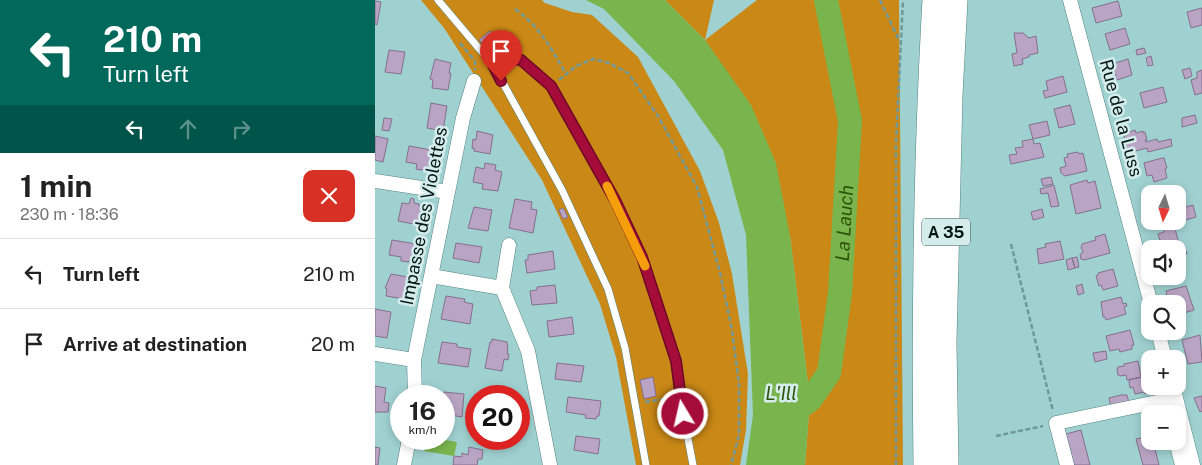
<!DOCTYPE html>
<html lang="en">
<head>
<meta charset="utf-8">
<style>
  body { margin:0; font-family:"Public Sans",sans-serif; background:#f2f2f2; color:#222; height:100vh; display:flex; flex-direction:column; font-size:19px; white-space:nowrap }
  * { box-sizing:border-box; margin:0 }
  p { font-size:16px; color:#767676 }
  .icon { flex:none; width:28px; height:28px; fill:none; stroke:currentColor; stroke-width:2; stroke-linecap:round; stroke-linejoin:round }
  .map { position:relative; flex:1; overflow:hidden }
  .sheet { display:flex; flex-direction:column; background:#fff; width:375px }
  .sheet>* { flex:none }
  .top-card { background:#00695c; color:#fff; overflow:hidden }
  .needle { width:32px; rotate:184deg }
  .tools { position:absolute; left:766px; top:185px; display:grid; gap:10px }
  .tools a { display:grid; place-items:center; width:45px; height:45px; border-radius:10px; background:#fff; box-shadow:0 2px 8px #0003; font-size:25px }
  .speed { position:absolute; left:15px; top:385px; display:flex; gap:10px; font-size:25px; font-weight:700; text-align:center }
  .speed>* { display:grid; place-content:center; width:65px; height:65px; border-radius:50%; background:#fff; box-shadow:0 2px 8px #0003; line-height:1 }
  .speed small { font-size:12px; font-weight:400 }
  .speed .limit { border:8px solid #d22; background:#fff; color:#111 }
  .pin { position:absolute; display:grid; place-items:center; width:42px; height:42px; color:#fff; margin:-51px -21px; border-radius:50% 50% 50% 0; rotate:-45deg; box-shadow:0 0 5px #0007 }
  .pin .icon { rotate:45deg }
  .me { position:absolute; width:55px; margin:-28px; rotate:351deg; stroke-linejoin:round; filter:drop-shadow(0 0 4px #0008) }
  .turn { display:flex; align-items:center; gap:18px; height:105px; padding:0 20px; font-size:22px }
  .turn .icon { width:65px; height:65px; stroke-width:2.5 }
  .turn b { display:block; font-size:35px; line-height:42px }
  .lanes { display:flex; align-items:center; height:48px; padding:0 20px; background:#0003; justify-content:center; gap:25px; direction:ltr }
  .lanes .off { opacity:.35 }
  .round { display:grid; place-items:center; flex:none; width:52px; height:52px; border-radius:10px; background:#f2f2f2 }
  .headline { display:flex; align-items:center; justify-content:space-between; height:85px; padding:0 20px }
  h1 { font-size:30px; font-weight:700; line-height:38px }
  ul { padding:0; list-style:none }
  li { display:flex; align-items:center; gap:15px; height:70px; padding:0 20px; border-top:1px solid #e0e0e0 }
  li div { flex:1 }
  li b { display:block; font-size:19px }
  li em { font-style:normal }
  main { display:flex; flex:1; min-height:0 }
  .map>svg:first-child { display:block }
</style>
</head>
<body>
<main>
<section class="sheet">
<div class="top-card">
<div class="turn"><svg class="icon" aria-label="left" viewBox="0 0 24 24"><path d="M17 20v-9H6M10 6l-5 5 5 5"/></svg><div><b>210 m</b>Turn left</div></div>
<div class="lanes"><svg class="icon" aria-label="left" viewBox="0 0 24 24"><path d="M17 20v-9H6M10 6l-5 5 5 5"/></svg><svg class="icon off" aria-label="ahead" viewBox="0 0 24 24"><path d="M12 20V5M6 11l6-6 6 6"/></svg><svg class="icon off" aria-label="right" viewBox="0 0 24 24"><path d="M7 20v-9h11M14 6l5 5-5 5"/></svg></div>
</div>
<div class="headline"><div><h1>1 min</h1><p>230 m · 18:36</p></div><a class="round" style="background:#d93025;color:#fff"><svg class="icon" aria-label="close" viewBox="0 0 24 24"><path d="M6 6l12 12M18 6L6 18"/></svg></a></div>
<ul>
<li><svg class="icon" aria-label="left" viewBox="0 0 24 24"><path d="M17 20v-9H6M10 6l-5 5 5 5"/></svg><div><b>Turn left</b></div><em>210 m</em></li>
<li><svg class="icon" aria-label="arrive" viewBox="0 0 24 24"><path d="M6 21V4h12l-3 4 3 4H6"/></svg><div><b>Arrive at destination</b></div><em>20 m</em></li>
</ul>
</section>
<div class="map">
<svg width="827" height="465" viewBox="0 0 827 465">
  <rect width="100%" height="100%" fill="#9fd1d0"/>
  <!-- green -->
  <path fill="#ca8816" d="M46,0H167L170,3L197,12L217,15L263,57L325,171L344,223L357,274L373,374L371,430L365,465H261L241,357L225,304L167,180L69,28Z
    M290,0H339L330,40L382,0H524L528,465H430L435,400L415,236L330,40Z"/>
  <!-- water -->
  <path fill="#79b54c" d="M211,0H290L330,40L376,105L401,163L415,236L435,400L430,465H371L378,415L371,235L348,150L299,81L229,9Z
    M51,439H64L82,442L79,456L49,451Z"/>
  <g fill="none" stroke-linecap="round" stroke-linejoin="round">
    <!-- river -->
    <path stroke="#79b54c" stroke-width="24" id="s1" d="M409,419L435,400L454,373L465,293L475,121L451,0"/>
  </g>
  <!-- building -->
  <path fill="#baa4c5" stroke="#836f8e" d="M0,1L6,2L2,25L0,24Z
    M743,1L747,16L721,23L717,8Z
    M827,8V25L816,28L812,12Z
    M750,28L755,44L735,50L730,34Z
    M115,31L124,42L114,51L104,40Z
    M639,33H648L654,38L661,36L663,53L654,55V57L647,59L648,64L639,66L637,54L642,53Z
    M769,48L771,53L762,55L761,50Z
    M14,50L30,52L26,74L10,72Z
    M776,56L778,65L773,66L771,58Z
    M60,59L76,63L74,73H76L73,90L57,88L58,80L55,79Z
    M753,59L757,75L742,80L737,64Z
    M815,68L817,76L810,79L807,70Z
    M827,70V93L820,95L816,80L822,78V72Z
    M688,76L692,92L670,98L668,91L673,90L671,81Z
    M788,87L792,102L769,108L765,93Z
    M56,103L72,106L68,131L52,128Z
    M695,105L700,124L684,128L679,109Z
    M820,115L822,123L807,127V118Z
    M9,118L17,119L14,131L7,130Z
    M672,121L675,135L658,139L654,125Z
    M760,130L761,133L768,131V133L770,132L772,140H770L771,142L782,139L783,142L796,139L797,146L773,152L772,148L753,153L749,136L753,135L752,133Z
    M102,131L118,135L115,154L99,151V148H97L98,139L101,140Z
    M0,136L13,139L8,162L0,160Z
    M658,139L659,144L665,143L669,157L636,164L634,155L642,154L640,148L648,147L647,141Z
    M34,146L67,152L63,173L41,169L42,164L31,162Z
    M703,152L704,154L708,153L712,171L690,176L686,173L685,168L691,166L689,158L693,157L692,154Z
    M787,158H789L792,168L790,169L792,178L779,182L777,175L772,176L769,163Z
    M110,163L121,165L120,170L127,172L123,191L107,189L108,184L98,182L101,167L109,169Z
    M676,177L678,184L668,186L666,179Z
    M712,180L713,183L720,181L726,208L701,214L695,185Z
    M679,185L684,206L676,207L673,193L666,194L665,189Z
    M36,198L39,199V203L44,204V206L53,208L49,226L23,221L27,203L34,204Z
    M140,199L157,202L156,209L162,210L158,233L134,228Z
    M818,205L821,217L807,221L804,209Z
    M99,207L117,210L113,231L93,228Z
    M188,208L193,217L188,219L184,210Z
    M667,209L669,217L658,220L656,212Z
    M799,226L805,246L788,249L783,234L789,232V229Z
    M730,234L735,253L709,260L706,259L705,255L708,251L706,248L707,244L721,240L720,237Z
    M17,240L41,244L38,260L35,259L34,262L26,261V257L14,255Z
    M685,241L689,259L664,264L662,249L671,247L670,244Z
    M81,243L107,247L104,263L78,258Z
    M809,245L812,254L802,257V249H793Z
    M178,251L180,269L152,273L150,260H153V255Z
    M702,257L704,267L700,268L697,258Z
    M697,258L700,268L693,270L691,260Z
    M738,269L743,286L728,290L726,285L724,286L721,276L723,275V273Z
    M16,274L33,277L29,299L11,296L12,289L10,288Z
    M707,284L709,293L703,295L701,286Z
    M180,285L182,303L157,305L155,291L162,290V287Z
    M811,286L819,310L802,315V304H793L791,291Z
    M71,296L90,299L89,302L98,304L95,324L66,319Z
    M746,297L748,304L751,303L752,306L749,307L751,314L731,320L730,317H728L726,302Z
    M0,309L16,312L12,338L0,336Z
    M197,317L199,334L174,337L172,321Z
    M755,330L759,345H757V349L745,352L744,349L735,351L731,336Z
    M825,335L827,362L813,364L807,340Z
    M117,339L132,342V345H133L132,354H134L133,360L129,359L127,371L110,368L115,342H117Z
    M67,342L82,344V347L96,349L93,367L63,363Z
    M731,351L732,359L720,362L718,353Z
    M763,361L766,377L752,380L751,375L745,376L743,375L742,369L743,367L749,366V364Z
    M182,363L209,366L206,382L180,379Z
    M775,375V386H779L780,390L770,394L769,392L760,394L758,387L755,388L754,380Z
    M278,377L281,396L269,399L265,380Z
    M0,386L11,388L9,402L14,403L13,412H0Z
    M69,392L89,394L87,417L69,414Z
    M746,395H752L754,403L736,407L734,398Z
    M827,396V411L825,412L819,398Z
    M193,397L226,401L224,416H222L221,419L210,418L211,415L191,412Z
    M706,430L715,465H699L691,434Z
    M201,436L225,439L223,454L199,450Z
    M775,436V441H778L784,465H768L761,439Z
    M0,447L5,448L3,465H0Z
    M94,447L108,450L107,459H103L102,465H78L79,456L87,457V453L93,455Z"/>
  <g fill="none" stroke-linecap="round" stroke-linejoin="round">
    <defs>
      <path id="service" d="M63,0L118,65
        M271,465L250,348L233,289L187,190L118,65L128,58L146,60L176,86L240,200L267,257L301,361L305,397L318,465"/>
      <path id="minor" d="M695,0L776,304
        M0,181L73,192
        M56,276L127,288L153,351L175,465
        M127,288L134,245
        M783,331L790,359
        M0,354L39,360
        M798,386L818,465
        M40,396L39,360L88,118L99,81
        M801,441L807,465
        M29,465L34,439
        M692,465L681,423L801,398"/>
      <path id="motorway" d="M551,465C549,310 551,155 560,0
        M571,465L569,343L575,95L580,0"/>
    </defs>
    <!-- service casing -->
    <use href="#service" stroke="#528281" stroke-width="8"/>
    <!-- minor casing -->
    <use href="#minor" stroke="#528281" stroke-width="15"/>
    <!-- motorway casing -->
    <use href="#motorway" stroke="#528281" stroke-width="26"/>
    <!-- path -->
    <path stroke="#6f9897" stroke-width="2.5" stroke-dasharray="5 2.5" stroke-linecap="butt" d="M505,0L524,40
      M140,9C165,27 176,48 191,74
      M85,43L100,61V70
      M184,80L201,66L218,59L234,63L253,73L283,116L322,187L345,273L357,330L364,384V435L356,465
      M636,244L678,411
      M270,402L296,398
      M621,436L668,426
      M521,465V143L528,0"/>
    <!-- service -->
    <use href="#service" stroke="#fff" stroke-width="7"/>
    <!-- minor -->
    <use href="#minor" stroke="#fff" stroke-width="14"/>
    <!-- motorway -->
    <use href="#motorway" stroke="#fff" stroke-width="25"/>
  </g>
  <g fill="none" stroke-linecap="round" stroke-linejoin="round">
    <defs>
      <path id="route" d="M126,81L118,65L128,58L146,60L176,86L240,200L267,257L287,318L301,361L308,414"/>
    </defs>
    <!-- route casing -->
    <use href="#route" stroke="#6c0826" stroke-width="12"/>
    <!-- route -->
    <use href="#route" stroke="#a60c3a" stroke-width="9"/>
    <!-- slow -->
    <path stroke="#f59e0b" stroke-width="9" d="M232,186L270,266"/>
  </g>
  <g text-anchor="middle" stroke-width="5" stroke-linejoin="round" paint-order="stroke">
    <!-- shield labels -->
    <rect fill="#d4edec" stroke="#425757" stroke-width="1" x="547" y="218.5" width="48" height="27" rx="4"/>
    <g font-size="16" font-weight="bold" fill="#041717">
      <text x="571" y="238">A 35</text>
    </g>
    <!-- street labels -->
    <g font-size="18" fill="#041717" stroke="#d4edec">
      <text transform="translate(746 118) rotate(75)" y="6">Rue de la Luss</text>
      <text transform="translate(49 216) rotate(-79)" y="6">Impasse des Violettes</text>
    </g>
    <!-- water labels -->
    <g font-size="19" font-style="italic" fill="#2e5409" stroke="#d4edec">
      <text dy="7" stroke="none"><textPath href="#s1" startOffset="216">La Lauch</textPath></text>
      <text x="406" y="400">L'Ill</text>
    </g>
  </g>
</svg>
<div class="tools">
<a><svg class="needle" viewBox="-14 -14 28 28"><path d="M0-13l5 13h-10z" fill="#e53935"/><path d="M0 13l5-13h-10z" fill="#767676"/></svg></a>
<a><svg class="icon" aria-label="sound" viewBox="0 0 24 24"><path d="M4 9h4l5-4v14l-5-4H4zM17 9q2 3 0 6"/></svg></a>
<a><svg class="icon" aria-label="search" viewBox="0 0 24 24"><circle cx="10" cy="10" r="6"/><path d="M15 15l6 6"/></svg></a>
<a>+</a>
<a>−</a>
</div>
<div class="speed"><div>16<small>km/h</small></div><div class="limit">20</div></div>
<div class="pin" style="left:126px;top:81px;background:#d93025"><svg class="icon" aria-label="arrive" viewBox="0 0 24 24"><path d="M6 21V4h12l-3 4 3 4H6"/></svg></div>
<svg class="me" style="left:308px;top:414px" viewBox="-20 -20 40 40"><circle r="17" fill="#a60c3a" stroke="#fff" stroke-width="3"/><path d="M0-11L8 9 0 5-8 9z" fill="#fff"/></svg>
</div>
</main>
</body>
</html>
